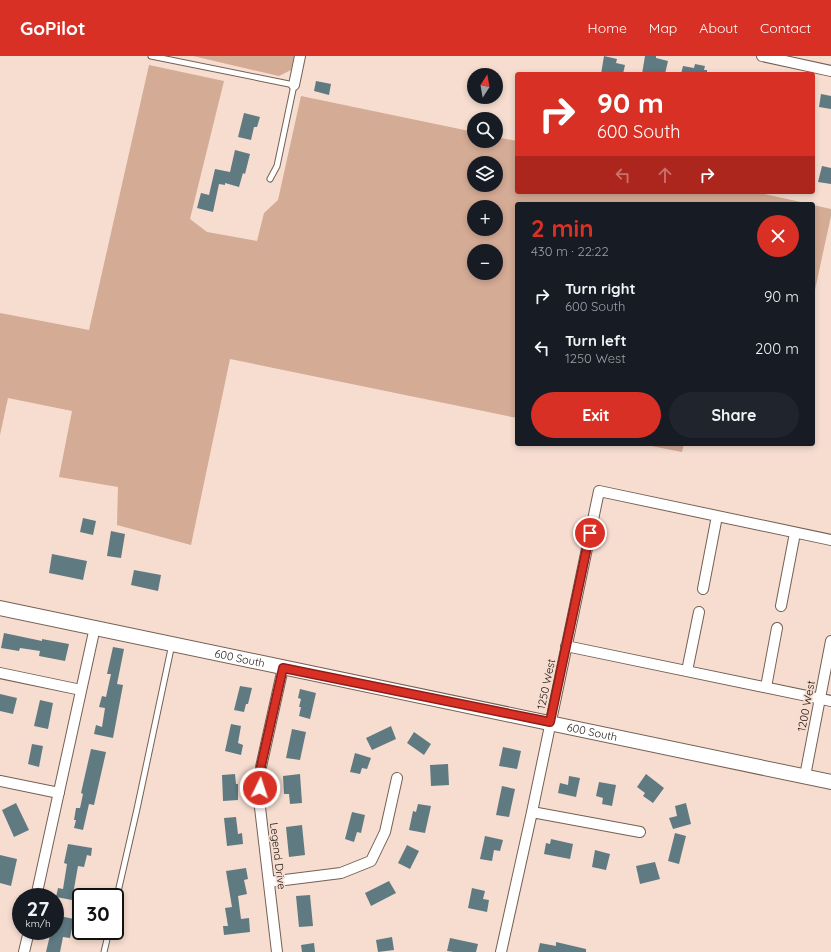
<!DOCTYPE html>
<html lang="en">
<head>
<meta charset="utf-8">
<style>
  body { margin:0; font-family:Quicksand,sans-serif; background:#20242c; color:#f1f3f6; height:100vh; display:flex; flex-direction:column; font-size:15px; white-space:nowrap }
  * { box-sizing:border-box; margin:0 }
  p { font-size:13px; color:#9ea1a6 }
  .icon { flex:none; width:22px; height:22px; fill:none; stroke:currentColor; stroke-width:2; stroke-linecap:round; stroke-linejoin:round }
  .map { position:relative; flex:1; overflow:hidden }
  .details { position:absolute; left:515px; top:146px; width:300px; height:244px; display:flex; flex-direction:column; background:#171b24; border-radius:4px; box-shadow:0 2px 6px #0003 }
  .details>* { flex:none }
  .hud { position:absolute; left:515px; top:16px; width:300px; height:122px; border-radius:4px; box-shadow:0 2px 6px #0003; background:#d93025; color:#fff; overflow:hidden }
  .needle { width:26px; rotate:11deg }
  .buttons { position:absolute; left:467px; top:12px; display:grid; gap:8px }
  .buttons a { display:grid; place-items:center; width:36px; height:36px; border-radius:50%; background:#171b24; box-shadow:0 2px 6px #0003; font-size:20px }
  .speed { position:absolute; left:12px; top:832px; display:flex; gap:8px; font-size:20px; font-weight:700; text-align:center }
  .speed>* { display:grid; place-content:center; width:52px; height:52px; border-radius:50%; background:#171b24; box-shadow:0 2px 6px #0003; line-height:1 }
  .speed small { font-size:10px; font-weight:400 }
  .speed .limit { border:2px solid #111; border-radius:6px; background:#fff; color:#111 }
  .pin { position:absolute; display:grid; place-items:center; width:34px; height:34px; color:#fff; margin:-17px; border:2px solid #fff; border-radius:50%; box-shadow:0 1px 4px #0007 }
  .me { position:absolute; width:44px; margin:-22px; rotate:4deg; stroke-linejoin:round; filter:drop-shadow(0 0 3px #0008) }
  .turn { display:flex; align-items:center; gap:14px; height:84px; padding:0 16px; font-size:18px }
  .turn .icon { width:52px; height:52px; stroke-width:2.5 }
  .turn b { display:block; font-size:28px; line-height:34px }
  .lanes { display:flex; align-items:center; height:38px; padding:0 16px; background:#0003; justify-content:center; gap:20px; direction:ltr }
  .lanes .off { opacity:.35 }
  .round { display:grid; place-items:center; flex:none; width:42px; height:42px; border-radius:21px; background:#20242c }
  .headline { display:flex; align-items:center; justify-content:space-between; height:68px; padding:0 16px }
  h1 { font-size:24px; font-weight:700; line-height:30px; color:#d93025 }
  .action { display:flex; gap:8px; margin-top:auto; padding:8px 16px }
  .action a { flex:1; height:46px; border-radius:24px; background:#d93025; color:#fff; font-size:16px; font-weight:700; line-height:46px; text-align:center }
  .action a+a { background:#20242c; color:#f1f3f6 }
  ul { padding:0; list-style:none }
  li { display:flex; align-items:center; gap:12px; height:52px; padding:0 16px }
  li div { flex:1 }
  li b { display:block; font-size:15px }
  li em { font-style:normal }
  header { display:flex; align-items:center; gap:24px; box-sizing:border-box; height:56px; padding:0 20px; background:#d93025; color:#fff }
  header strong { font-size:19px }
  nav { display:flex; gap:22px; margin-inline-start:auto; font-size:14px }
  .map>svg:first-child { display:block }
</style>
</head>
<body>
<header>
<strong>GoPilot</strong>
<nav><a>Home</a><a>Map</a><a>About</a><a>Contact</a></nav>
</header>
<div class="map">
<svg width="831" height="896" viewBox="0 0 831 896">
  <rect width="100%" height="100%" fill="#f6ddd0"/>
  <!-- green -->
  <path fill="#d4ab95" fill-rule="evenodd" d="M193,0H294L291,14L279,20Z
    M149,9L224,25L190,163L207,176L257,185L264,157L278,144L301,40L474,76V85H496V81L517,85V136H755L810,148H517V362L230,303L191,489L117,469L118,431L59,421L72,355L8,342L0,379V257L89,274ZM474,107H496V129H474ZM474,151H496V173H474ZM474,195H496V217H474Z
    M813,149L831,153V160L813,243Z
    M641,388H684L682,396Z"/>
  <!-- building -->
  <path fill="#607a82" d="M604,0L617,3L616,7L625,9L623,18H601Z
    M645,0H656V2L668,5L665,18H642Z
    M695,8L705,10L704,14H707V18H681L683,10L694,12Z
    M316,25L331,28L329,39L314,35Z
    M821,38L831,40V53L819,51Z
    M244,57L260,61L257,71H254L251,84L238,81Z
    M235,94L250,98L245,118L243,117L239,131L225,127V129L219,128L213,156L197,152L201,137L209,139L215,113L230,116Z
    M822,110L831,112V128L818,126Z
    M83,462L96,465L93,479L80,476Z
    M111,475L125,478L121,502L107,500Z
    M52,498L87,505L83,524L49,517Z
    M134,514L161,519L158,535L131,529Z
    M4,577L42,585V583L69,588L65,605L39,600L40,595L20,592L19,595L1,592Z
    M113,591L124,593L117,628L123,629L113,682L94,678L96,669L102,671L105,652L99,651L102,640L106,641L111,618H107Z
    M240,630L252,632L248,648H246L244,656L234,654Z
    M300,633L316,637L310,663L299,660L301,651H299L301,643L298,642Z
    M0,638L17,642L13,658L0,655Z
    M40,644L53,647L48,673L34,670Z
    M231,668L241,670L238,687L243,689L241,699L225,695Z
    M391,670L396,683L372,694L366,682Z
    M292,673L306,676L300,704L286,702Z
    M414,676L431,688L424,699L407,687Z
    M32,688L43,690L39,711L28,708Z
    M503,691L521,695L517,713L499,710Z
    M91,693L106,696L94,749L89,748L83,774L74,772L76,764H74L76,752H80L83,738L81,737Z
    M355,697L371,702L367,713L362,712L360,718L350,716Z
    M448,708L449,729L431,730L430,709Z
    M235,718L236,728H238V744L223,745L222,719Z
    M300,718L302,747L290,748L289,738H284L283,720Z
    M646,718L664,732L653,747L643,740L645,737L637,731Z
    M569,720L580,722L576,741L558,737L560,727L568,729Z
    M599,726L616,729L612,750L602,748L603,742L596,740Z
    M502,730L515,733L509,761L496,759Z
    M16,747L29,774L14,781L2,754Z
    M686,747L691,768L673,773L669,762L677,760L675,750Z
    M418,748L431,750L425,777L409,774L413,755L416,756Z
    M352,756L365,759L361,777L357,776L354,786L345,783Z
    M236,761L238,778L242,777L243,788L227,790L224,762Z
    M302,769L305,799L289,801L286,771Z
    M675,777L686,780L679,808L668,805Z
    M485,780L503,784L500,795L494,794L492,805L480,803Z
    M551,783L573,788L570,803L544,798L546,787L550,788Z
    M68,788L92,792L91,800L87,799L84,811L78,810L72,844L56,841L58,832L63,833L67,808L64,807Z
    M407,789L419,795L410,813L398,807Z
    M595,794L610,798L606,814L592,811Z
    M0,799L17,803L11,830L0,827Z
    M655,806L660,823L640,828L636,810Z
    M246,812L248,823L244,824L247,838L238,840L241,863L249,862L250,876L224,879L223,870H228L225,852L232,851L226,815Z
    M389,825L396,837L371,850L365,837Z
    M472,832L485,835L483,843L489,844L487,856L468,852Z
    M310,839L313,870L299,871L296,840Z
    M55,859L74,863L70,882L63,881L60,896H46L51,875H55Z
    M392,881L394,894L378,896L376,884Z
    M450,882L478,888L476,896H454L447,895Z
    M556,886L586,893V896H538L540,887L556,890Z
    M314,887L315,896H302L301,889Z"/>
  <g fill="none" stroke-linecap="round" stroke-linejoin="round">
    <defs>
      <path id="lane" d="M151,0L294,29L277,110L270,123
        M115,849L137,753L172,588
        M104,896L109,875"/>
      <path id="street" d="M762,0L831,15
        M294,29L300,0
        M703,533L717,460
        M781,550L795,477
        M566,590L831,645
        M687,615L699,556
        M0,617L81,634
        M766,631L777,572
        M805,720L831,585
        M0,725L59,737
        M532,756L640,776
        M269,826L341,817L371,805L385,776L397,722
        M36,841L95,571
        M24,896L29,875
        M277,896L259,743L261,711L283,612
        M501,896L532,756L599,435L831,484"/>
      <g id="secondary">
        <path id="s1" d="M0,552L831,726"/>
      </g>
    </defs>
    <!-- lane casing -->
    <use href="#lane" stroke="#756054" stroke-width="7"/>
    <!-- street casing -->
    <use href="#street" stroke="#756054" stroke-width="12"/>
    <!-- secondary casing -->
    <use href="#secondary" stroke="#756054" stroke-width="16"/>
    <!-- lane -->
    <use href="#lane" stroke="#fff" stroke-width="5"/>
    <!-- street -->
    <use href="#street" stroke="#fff" stroke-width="10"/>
    <!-- secondary -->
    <use href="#secondary" stroke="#fff" stroke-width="14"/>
  </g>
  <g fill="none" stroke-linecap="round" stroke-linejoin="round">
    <defs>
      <path id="route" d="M260,732L261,710L283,612L550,666L590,477"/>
    </defs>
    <!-- route casing -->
    <use href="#route" stroke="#8d1f18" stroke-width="10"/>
    <!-- route -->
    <use href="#route" stroke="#d93025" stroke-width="7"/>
  </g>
  <g text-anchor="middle" stroke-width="3.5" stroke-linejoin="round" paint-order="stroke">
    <!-- street labels -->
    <g font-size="11" fill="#1b130e" stroke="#f6ddd0">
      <text dy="4" stroke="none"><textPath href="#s1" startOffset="245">600 South</textPath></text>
      <text transform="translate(546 628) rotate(-78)" y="4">1250 West</text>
      <text transform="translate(806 650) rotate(-79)" y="4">1200 West</text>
      <text dy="4" stroke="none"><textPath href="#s1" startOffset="605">600 South</textPath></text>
      <text transform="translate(278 800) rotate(83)" y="4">Legend Drive</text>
    </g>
  </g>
</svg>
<div class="buttons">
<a><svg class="needle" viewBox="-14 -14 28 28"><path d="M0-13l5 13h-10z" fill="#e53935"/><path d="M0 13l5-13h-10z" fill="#9ea1a6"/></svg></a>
<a><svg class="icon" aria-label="search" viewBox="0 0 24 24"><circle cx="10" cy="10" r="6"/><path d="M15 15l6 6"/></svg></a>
<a><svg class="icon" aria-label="layers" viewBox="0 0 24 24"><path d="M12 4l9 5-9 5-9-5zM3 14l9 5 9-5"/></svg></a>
<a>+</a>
<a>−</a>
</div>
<div class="speed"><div>27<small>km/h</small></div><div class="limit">30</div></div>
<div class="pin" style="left:590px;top:477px;background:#d93025"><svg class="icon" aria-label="arrive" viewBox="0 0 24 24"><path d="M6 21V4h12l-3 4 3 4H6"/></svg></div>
<svg class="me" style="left:260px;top:732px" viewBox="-20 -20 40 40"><circle r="17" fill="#d93025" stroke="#fff" stroke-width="3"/><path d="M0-11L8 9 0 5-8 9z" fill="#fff"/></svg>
<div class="hud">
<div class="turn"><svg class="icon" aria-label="right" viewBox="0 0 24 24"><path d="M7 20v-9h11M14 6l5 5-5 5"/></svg><div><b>90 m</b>600 South</div></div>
<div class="lanes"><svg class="icon off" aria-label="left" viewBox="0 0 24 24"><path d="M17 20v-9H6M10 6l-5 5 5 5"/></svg><svg class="icon off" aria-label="ahead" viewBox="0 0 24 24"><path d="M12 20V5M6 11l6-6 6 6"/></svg><svg class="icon" aria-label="right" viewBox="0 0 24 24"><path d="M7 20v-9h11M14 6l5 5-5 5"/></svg></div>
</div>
<section class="details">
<div class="headline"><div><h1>2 min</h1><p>430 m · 22:22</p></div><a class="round" style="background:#d93025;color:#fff"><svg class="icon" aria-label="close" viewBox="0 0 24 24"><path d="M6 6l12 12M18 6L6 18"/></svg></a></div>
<ul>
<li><svg class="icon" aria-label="right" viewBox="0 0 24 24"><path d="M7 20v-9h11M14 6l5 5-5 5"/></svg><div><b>Turn right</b><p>600 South</p></div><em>90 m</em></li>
<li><svg class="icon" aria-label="left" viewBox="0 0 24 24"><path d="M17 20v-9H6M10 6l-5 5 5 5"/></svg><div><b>Turn left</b><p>1250 West</p></div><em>200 m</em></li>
</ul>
<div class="action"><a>Exit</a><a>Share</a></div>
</section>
</div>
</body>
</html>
